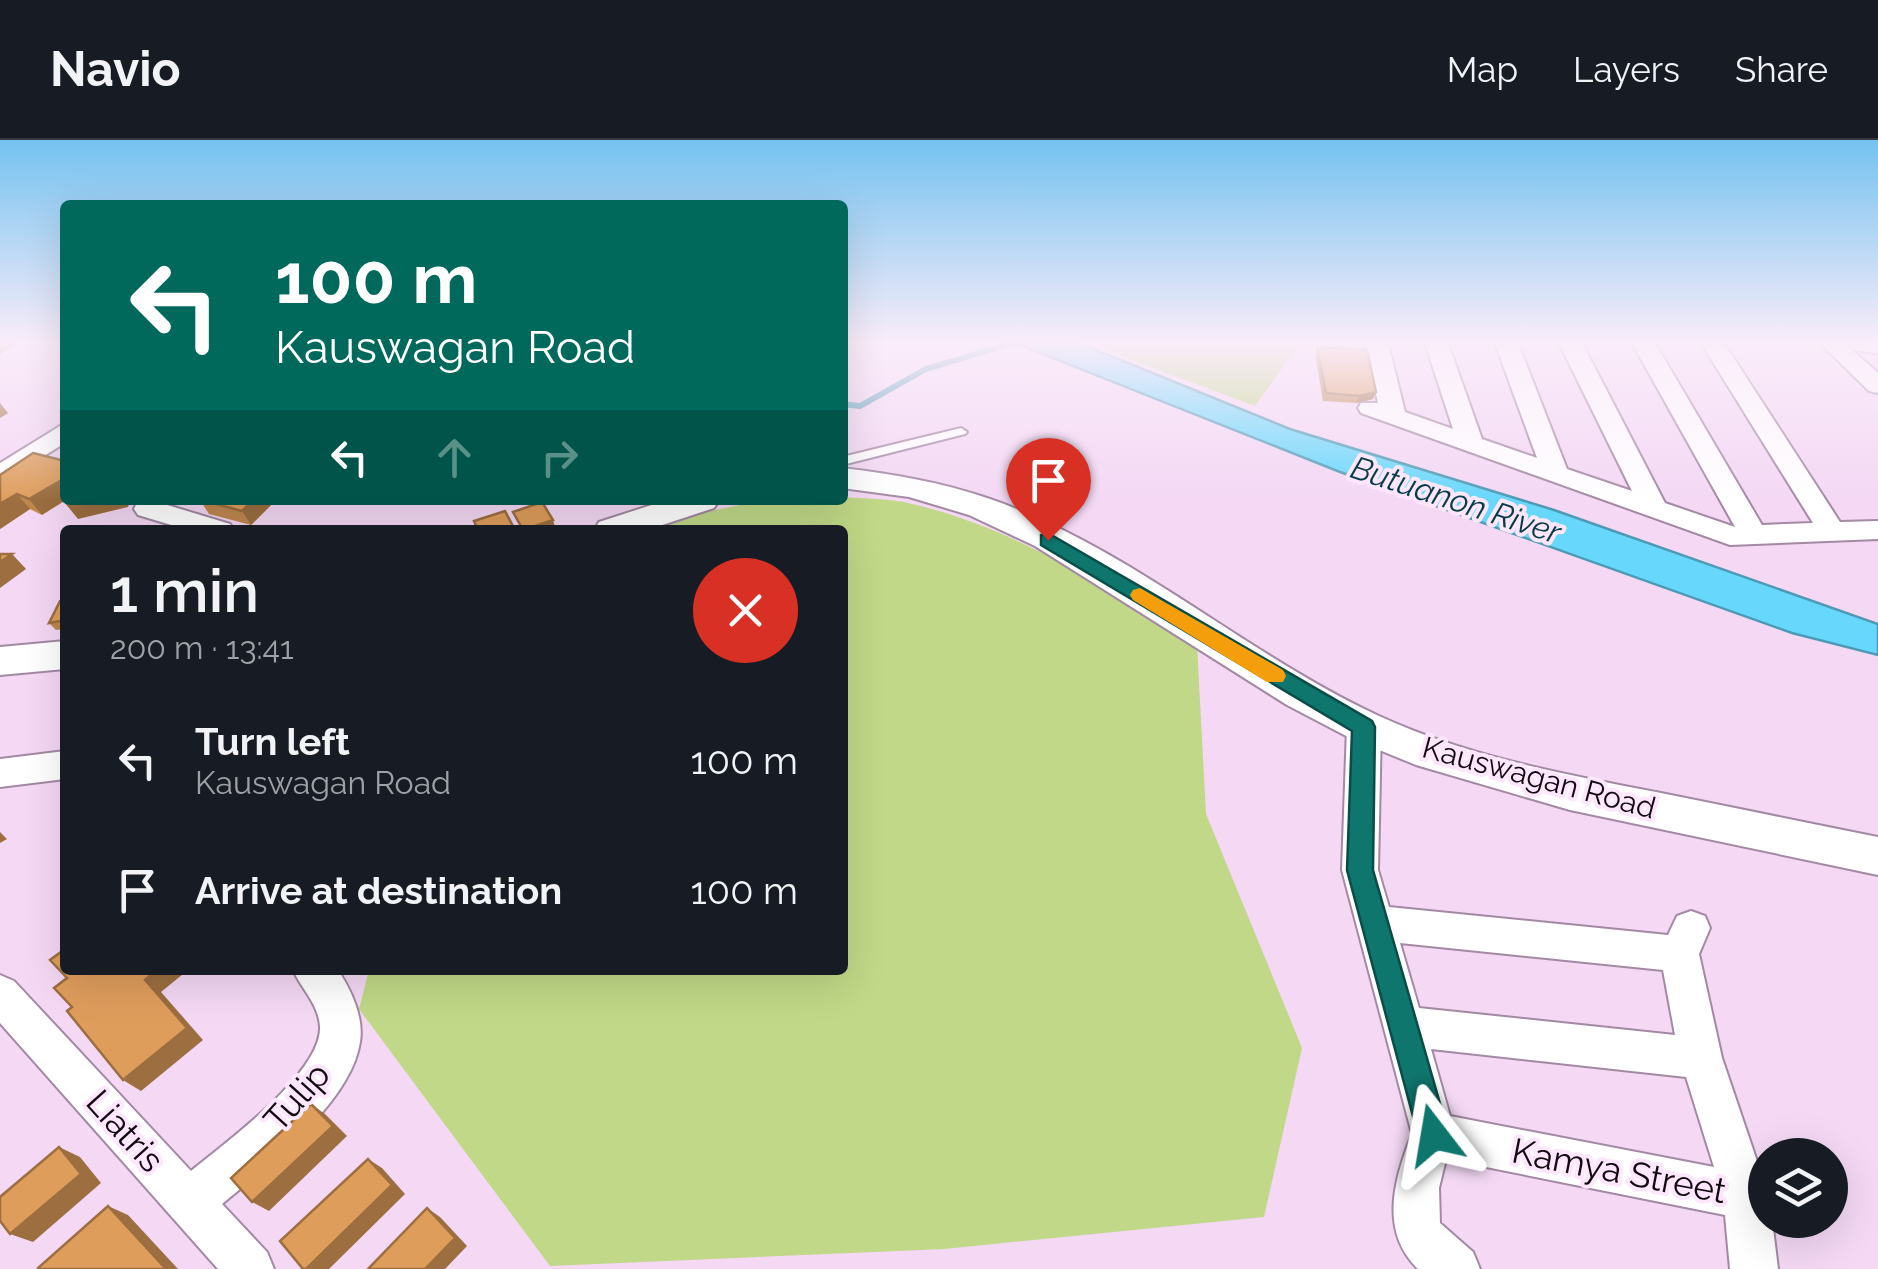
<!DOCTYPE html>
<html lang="en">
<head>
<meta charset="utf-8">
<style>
  body { margin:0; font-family:Raleway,sans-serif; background:#242831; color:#f1f3f6; height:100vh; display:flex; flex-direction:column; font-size:38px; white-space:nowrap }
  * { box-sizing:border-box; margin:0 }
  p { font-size:32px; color:#9ea1a6 }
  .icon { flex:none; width:55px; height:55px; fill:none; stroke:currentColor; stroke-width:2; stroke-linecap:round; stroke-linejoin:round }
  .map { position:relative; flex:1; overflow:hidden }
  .details { position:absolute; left:60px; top:385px; width:788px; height:450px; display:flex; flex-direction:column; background:#171b24; border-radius:10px; box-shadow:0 10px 40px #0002 }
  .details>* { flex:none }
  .hud { position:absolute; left:60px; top:60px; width:788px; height:305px; border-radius:10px; box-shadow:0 10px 40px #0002; background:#00695c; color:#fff; overflow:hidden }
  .controls { position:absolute; left:1748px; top:998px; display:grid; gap:20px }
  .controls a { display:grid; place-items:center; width:100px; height:100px; border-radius:50%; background:#171b24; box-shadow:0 10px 40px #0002; font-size:50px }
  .pin { position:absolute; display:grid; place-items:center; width:85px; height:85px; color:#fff; margin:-102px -42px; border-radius:50% 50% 50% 0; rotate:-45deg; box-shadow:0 0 10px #0007 }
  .pin .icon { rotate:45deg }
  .me { position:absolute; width:110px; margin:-55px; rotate:346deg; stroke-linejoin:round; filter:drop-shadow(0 0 8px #0008) }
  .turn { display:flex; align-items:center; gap:35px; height:210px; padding:0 50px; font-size:45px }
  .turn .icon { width:130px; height:130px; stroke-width:2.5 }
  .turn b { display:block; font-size:70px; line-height:85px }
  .lanes { display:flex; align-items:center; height:95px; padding:0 50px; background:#0003; justify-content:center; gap:50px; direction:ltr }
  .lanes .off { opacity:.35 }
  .round { display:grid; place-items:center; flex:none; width:105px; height:105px; border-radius:52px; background:#242831 }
  .overview { display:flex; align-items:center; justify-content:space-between; height:170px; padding:0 50px }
  h1 { font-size:60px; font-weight:600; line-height:75px }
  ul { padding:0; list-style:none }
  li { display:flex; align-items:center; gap:30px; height:130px; padding:0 50px }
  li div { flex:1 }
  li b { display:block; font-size:38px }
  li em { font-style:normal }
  header { display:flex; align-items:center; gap:60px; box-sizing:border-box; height:140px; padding:0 50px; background:#171b24; border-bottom:2px solid #363941 }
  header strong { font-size:48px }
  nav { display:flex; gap:55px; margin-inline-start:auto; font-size:35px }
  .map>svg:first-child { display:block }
</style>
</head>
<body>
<header>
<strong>Navio</strong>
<nav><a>Map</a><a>Layers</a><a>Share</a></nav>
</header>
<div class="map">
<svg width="1878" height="1129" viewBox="0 0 1878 1129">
  <rect width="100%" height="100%" fill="#f4d8f4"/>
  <!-- green -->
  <path fill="#c0d887" d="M1097,203H1300L1255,266L1129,219Z
    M843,357C865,359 890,358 912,364C1017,388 1107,449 1197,505L1206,674L1302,908L1264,1077L944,1109L550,1126L359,869L369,830H842V390H654L701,373L765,360Z"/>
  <!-- water -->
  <path fill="#67d8fc" stroke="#4e9ab6" stroke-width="2.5" d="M1015,203H1079L1290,289L1554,370L1878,484V515L1792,493L1340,332Z"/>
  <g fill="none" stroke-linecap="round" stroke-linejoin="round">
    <!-- stream -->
    <path stroke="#4e9ab6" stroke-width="6" d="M842,264L860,266L926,229L1012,203"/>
    <defs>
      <path id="service" d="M961,288L967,292L965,294L842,325V317Z"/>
      <path id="minor" d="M1365,203H1388L1405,272L1453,289L1425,203H1448L1482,299L1537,318L1495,203H1518L1567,329L1632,351L1559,203H1582L1665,363L1735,387L1632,203H1655L1762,385L1813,383L1701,203H1724L1840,382L1878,381V399L1730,405L1361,273L1358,268L1361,263H1378Z
        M1820,203H1878V213L1852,210L1878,233V253L1869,251Z
        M65,283V303L0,343V323Z
        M138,360H166L164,364L230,384L234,390H188L138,375L134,369Z
        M1364,574L1376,578L1381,587L1378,730L1389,767L1668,795L1677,776L1691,771L1705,776L1710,788L1699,814L1722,918L1765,1045V1080H1772L1778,1129H1730L1725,1075L1446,1019L1439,1048L1440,1083L1473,1112L1480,1129H1418C1379,1091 1394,1039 1412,994L1342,730L1347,587L1352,578ZM1400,803L1663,830L1675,895L1419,868ZM1431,909L1686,937L1714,1027L1450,976Z
        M65,611V639L0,647V619Z
        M293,830H338C351,850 364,877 360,902C351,963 267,1026 222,1064L267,1112L274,1129H218L0,883V835L14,841L191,1031C225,1003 323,932 320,886C318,863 302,850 293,830Z"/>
      <path id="tertiary" d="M842,328C893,334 941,342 990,359C1131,408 1245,514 1379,576C1466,616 1562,634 1656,652C1730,667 1804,682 1878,697V735L1570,670L1416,625L1350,598L1287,565L1035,406L969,375L909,357L842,348Z
        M667,360H719L714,368L647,390H594L599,382Z
        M65,501V529L0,535V507Z"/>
    </defs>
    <!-- service casing -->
    <use href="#service" stroke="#a389a3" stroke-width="4"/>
    <!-- minor casing -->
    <use href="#minor" stroke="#a389a3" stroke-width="4"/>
    <!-- tertiary casing -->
    <use href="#tertiary" stroke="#a389a3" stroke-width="4"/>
    <!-- service -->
    <use href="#service" fill="#fff" fill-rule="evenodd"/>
    <!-- minor -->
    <use href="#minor" fill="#fff" fill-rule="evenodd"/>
    <!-- tertiary -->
    <use href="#tertiary" fill="#fff" fill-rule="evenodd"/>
  </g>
  <!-- wall -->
  <path fill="#c0874f" d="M1317,207L1376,252L1373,259L1356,263L1323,261L1315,214Z
    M33,313L42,375L30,369L0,389Z
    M200,360H276L251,385L209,374Z
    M65,460V489L56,490L49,483Z"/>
  <!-- shaded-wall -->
  <path fill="#9c6e40" d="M0,203H18L0,214Z
    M1376,252L1373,259L1356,263L1359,256Z
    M0,263L8,273L0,278Z
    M65,338V360H66L42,375L29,359Z
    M17,354L30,369L0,389V364Z
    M80,360H131L128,367L78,379L65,363Z
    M253,360H276L251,385L242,371Z
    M553,380L556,390H524Z
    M12,414L26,429L0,448V422Z
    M0,692L7,699L0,703Z
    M157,830H188L161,852L203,900L141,951L123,940L145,840Z
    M311,964L325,974L347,996L269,1071L252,1062Z
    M59,1007L80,1017L101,1043L33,1102L10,1094Z
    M368,1019L382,1028L405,1054L329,1129H306Z
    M108,1066L128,1075L178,1129H166Z
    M427,1068L440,1077L467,1106L445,1129H425Z"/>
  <!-- building -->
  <path fill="#df9d5c" stroke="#9c6e40" stroke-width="2.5" d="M1317,207L1367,210L1376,252L1359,256L1326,253Z
    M33,313L65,321V338L29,359L17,354L0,364V335Z
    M201,360H253L242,371Z
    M542,362L553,380L523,390L513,372Z
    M505,371L515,390H478L474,381Z
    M0,414H12L0,422Z
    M65,460V480L49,483L60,461Z
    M65,809V830H157L145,840L187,888L123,940L67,871L72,867L54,848L67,838L50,820Z
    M311,964L333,986L252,1062L231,1038Z
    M59,1007L81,1034L10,1094L0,1081V1057Z
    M368,1019L392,1045L306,1129H303L280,1101Z
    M108,1066L166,1129H39L38,1128Z
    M427,1068L455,1098L425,1129H368Z"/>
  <!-- sky -->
  <linearGradient id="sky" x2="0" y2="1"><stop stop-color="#74c2f0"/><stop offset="0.56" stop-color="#faedfa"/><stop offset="1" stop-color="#faedfa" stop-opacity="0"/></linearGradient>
  <rect width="1878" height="361" fill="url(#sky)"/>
  <!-- route -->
  <path fill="#0f766e" stroke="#0a4d48" stroke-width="2.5" d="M1048,393L1372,581L1375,587L1373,730L1449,995L1445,1006L1434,1010L1423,1006L1418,995L1347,730L1352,591L1041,405V395Z"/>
  <!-- slow -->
  <path fill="#f59e0b" d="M1140,448L1283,530L1286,536L1283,542H1267L1133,460L1130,455L1133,450Z"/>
  <g text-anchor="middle" stroke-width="8" stroke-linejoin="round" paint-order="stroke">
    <!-- street labels -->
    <g font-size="30" fill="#120911" stroke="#fee7fd">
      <text transform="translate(1539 638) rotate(15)" y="10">Kauswagan Road</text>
    </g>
    <!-- water labels -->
    <g font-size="32" font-style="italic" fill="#063c4a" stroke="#fee7fd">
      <text transform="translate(1456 360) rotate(18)" y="11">Butuanon River</text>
    </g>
    <!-- near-street labels -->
    <g font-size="35" fill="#120911" stroke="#fee7fd">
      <text transform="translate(297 957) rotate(-48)" y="12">Tulip</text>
      <text transform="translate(125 991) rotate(48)" y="12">Liatris</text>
      <text transform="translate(1619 1031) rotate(11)" y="12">Kamya Street</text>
    </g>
  </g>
</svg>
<div class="controls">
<a><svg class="icon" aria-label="layers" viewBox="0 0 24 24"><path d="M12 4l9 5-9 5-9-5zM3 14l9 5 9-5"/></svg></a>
</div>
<div class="pin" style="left:1048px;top:400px;background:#d93025"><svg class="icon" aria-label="arrive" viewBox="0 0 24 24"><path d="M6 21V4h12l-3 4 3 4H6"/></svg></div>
<svg class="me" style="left:1434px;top:995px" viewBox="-20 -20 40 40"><path d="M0-17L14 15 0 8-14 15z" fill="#0f766e" stroke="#fff" stroke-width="4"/></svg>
<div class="hud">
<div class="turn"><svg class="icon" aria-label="left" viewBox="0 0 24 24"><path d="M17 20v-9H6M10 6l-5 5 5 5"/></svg><div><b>100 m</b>Kauswagan Road</div></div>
<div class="lanes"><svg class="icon" aria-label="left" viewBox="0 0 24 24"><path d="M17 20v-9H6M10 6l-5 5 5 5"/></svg><svg class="icon off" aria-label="ahead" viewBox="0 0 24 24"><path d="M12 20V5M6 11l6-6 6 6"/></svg><svg class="icon off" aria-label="right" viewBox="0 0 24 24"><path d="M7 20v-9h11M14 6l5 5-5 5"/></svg></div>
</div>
<section class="details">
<div class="overview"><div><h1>1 min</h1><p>200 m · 13:41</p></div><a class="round" style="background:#d93025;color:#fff"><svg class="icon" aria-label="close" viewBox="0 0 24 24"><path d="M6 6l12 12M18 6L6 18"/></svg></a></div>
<ul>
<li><svg class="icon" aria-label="left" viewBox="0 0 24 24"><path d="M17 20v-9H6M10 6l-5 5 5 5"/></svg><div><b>Turn left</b><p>Kauswagan Road</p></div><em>100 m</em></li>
<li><svg class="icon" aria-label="arrive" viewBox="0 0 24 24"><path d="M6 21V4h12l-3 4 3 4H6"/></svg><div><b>Arrive at destination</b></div><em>100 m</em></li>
</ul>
</section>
</div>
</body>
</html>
